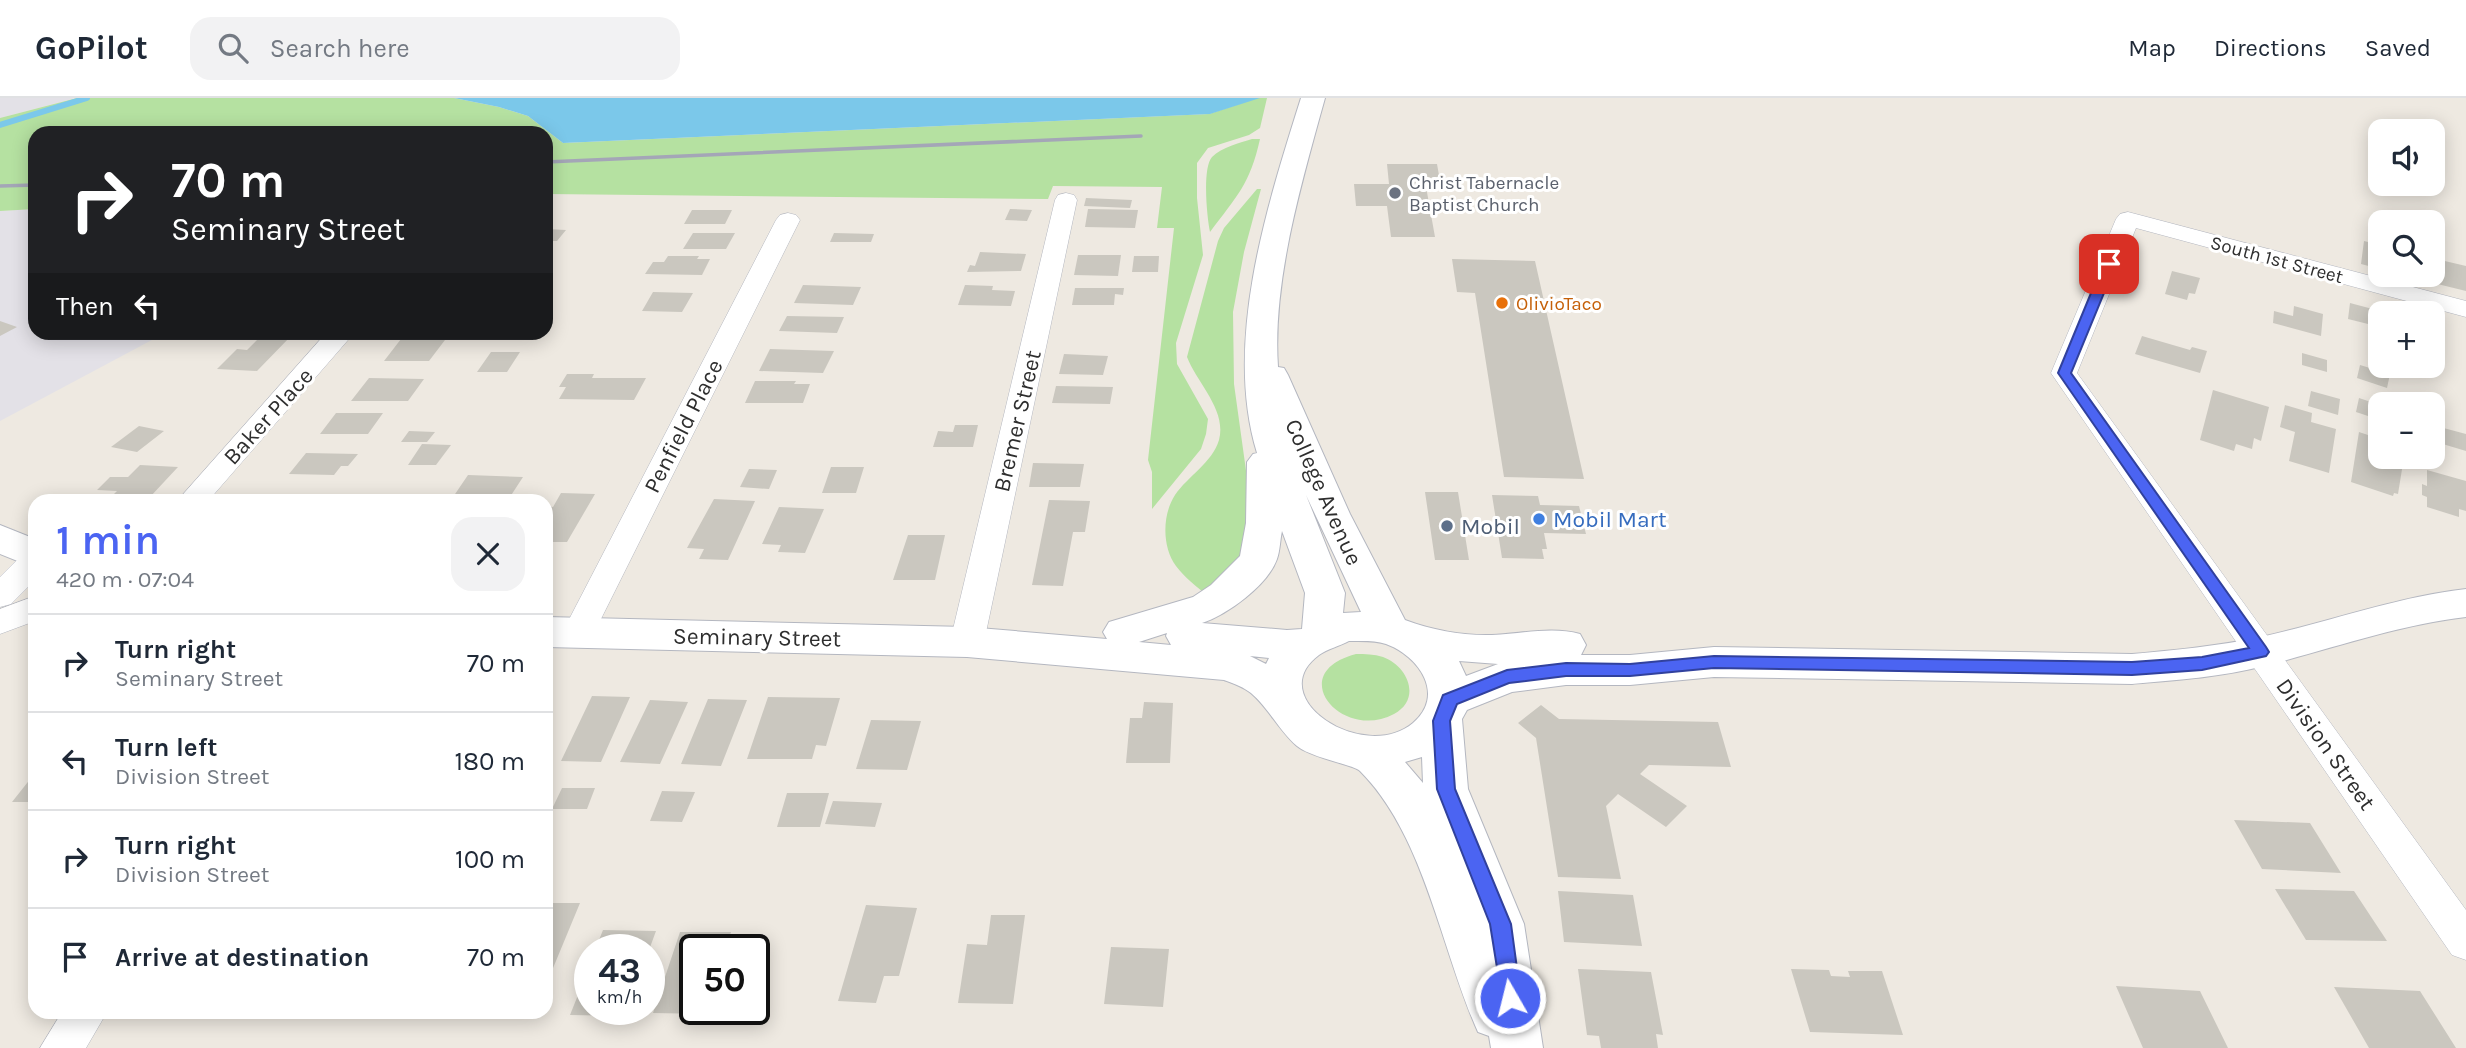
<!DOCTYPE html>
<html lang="en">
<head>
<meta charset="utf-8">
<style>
  body { margin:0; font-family:Karla,sans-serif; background:#f2f2f3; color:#1f2937; height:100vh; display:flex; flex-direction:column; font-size:26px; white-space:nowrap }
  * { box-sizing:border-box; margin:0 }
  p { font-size:23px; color:#747a83 }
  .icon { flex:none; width:38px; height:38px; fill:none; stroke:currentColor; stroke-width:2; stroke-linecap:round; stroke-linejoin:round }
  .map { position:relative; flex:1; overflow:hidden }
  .details { position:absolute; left:28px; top:396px; width:525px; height:525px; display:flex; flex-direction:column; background:#fff; border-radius:21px; box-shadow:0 4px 18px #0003 }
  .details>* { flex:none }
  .hud { position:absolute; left:28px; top:28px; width:525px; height:214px; border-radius:21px; box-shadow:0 4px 18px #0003; background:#202124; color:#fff; overflow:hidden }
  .controls { position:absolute; left:2368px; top:21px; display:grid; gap:14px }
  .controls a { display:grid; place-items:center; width:77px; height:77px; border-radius:14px; background:#fff; box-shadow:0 4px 18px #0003; font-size:35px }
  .speed { position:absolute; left:574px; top:836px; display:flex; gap:14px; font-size:35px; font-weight:700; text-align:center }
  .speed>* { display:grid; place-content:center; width:91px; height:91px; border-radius:50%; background:#fff; box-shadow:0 4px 18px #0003; line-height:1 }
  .speed small { font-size:18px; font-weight:400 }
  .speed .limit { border:4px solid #111; border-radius:10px; background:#fff; color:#111 }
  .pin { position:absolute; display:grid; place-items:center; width:60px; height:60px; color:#fff; margin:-30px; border-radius:14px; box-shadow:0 4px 10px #0006 }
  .me { position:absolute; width:77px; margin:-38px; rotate:352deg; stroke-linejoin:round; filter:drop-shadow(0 0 5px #0008) }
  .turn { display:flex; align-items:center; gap:24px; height:147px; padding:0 28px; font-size:32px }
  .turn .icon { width:91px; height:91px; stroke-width:2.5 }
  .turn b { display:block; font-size:49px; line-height:60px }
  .then { display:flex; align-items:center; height:66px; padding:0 28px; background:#0003; gap:14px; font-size:26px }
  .round { display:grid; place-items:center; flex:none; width:74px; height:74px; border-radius:21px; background:#f2f2f3 }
  .headline { display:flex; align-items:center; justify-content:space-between; height:119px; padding:0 28px }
  h1 { font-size:42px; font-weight:600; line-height:52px; color:#4b64f2 }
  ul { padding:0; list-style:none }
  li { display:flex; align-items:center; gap:21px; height:98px; padding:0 28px; border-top:2px solid #e0e1e3 }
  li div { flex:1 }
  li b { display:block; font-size:26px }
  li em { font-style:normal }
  header { display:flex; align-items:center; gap:42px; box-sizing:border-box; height:98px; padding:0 35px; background:#fff; border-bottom:2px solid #e0e1e3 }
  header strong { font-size:33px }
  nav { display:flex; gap:38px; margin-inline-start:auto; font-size:24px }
  .search { width:490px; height:63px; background:#f2f2f3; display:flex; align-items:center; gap:18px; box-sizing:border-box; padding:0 24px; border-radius:21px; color:#747a83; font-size:26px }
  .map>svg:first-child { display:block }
</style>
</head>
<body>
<header>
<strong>GoPilot</strong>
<div class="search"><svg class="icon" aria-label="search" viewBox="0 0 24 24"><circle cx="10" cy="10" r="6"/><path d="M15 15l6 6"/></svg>Search here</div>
<nav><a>Map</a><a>Directions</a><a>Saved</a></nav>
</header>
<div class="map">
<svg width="2466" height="950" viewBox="0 0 2466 950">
  <rect width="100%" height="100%" fill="#eee9e1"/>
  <!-- industrial -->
  <path fill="#e3e1e7" d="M0,0H76L0,20Z
    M35,111V234L165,235L0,323V113Z"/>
  <!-- green -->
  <path fill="#b5e1a1" d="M77,0H454L499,9L528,18L563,45L1209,16L1257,0H1267L1260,30L1249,37L1208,50L1197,65V100L1203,157L1176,245L1177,266L1208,321L1206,336L1201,351L1152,411V374L1148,362L1174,130H1157L1162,89L1053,88L1048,101L546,96V35H35V111L0,113V20Z
    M1252,41H1260C1250,86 1237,98 1210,134C1207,120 1202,70 1212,59C1222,49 1240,45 1252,41Z
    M1257,91H1261L1244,154L1233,214L1234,286L1253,423L1243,463L1208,498C1197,489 1184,479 1176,468C1162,449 1162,417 1175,397C1188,378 1212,365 1219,342C1227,312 1197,285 1187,259L1218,143L1224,130Z
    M1356,556C1365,556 1374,556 1383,559C1408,568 1422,601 1394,616C1342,644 1283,575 1356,556Z"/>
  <!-- water -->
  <path fill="#7bc8ea" d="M454,0H1260L1210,16L563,45L528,18L499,9Z"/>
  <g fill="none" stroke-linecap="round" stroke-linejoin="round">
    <!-- stream -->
    <path stroke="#7bc8ea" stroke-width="6" d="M0,27L87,0"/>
  </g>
  <!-- building -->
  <path fill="#cac7bf" d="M1387,66H1437L1440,83H1425L1435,139H1391L1387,108H1356L1354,86H1389Z
    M1086,100L1132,102L1130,110L1084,108Z
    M1010,111L1032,112L1027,123L1005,122Z
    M1088,111L1138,112L1135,130L1085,129Z
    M692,112H732L725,126H684Z
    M546,131L566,132L557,143H546Z
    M693,135H735L726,151H683Z
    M834,135L874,136L871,144H830Z
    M2364,143L2380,147V171L2361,166Z
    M980,154L1026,156L1021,173L967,174L970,167L975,168Z
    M1078,157H1121L1118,178L1074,177Z
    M668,158H699L697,161H710L702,177L645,176L653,164H664Z
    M1134,158H1159L1158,174H1132Z
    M2432,160L2466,168V193L2405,178L2432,177Z
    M1452,161L1535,163L1584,381L1504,379L1475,195L1457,194Z
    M2172,173L2200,180L2195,196L2189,195L2187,202L2165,196Z
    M803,187L861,189L853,207L794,205Z
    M965,187L993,188L992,192L1015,193L1011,208L958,207Z
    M1075,190H1124L1123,197L1115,196L1114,207H1072Z
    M653,194L693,195L682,214L642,213Z
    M2350,205L2380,213V229L2348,221Z
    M2294,208L2323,216L2321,238L2273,225L2274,213L2293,218Z
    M787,218L844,219L837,235L779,233Z
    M0,223L17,229L0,238Z
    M262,237L291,238L257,273L217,271L237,251L247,252Z
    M2142,238L2190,252L2192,249L2207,253L2200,275L2135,256Z
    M401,241L445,242L429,263H384Z
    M770,251L834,253L823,275L759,273Z
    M491,254H520L507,274H477Z
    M2302,255L2327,262V274L2302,267Z
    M1064,256L1108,258L1103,277L1059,276Z
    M2360,267L2390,276L2387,290L2357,280Z
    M567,276H594L592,280H646L634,302L559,301L566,289H559Z
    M369,280L424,281L408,303H351Z
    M755,283H796L794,286H810L803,305H745Z
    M1056,288L1113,289L1110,306L1052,305Z
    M2213,292L2269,309L2261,343L2254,340L2252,351L2236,346L2234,353L2200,342Z
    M2311,293L2340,301L2338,317L2308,308Z
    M2359,300L2380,307V322L2356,314Z
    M2285,307L2312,315L2311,324L2336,331L2329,375L2289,363L2295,334L2280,329Z
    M336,315H383L368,336H320Z
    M955,327H978L973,349H933L938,333L953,334Z
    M139,328L164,333L137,354L111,349Z
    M2436,328L2466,336V353L2436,344Z
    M409,333L435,334L427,344H401Z
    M2359,334L2380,341V359H2404L2398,396L2394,395L2393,398L2351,384Z
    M422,346L451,347L436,367H408Z
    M306,355L358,356L348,368H341L334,377L289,376Z
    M1033,365L1084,366L1080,389H1029Z
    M140,367L178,369L150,399L113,397L117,393L97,392L110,379H128Z
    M831,369H864L856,395H822Z
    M749,371L777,372L769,391L740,389Z
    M2427,372L2466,383V413L2459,411V419L2427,409V399L2422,397V386L2427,388Z
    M468,377L523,379L508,402H451Z
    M1425,394H1458L1469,462H1435Z
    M561,395L595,396L567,444H546V408L553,409Z
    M1492,397L1538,398L1540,407L1579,408L1586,436L1544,435L1547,451H1542L1544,461L1502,460Z
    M714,401L755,403L728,462L699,461L704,451L687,450Z
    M1049,402L1090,403L1085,434H1073L1063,488L1032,487Z
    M779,409L824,411L805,455L778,454L781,447L762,446Z
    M908,437H945L935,482H893Z
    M592,598L630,599L601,664L561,663Z
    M768,599L840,600L826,648L816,647L812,661H747Z
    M708,601L747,602L721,668L681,666Z
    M650,602L688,604L660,666L620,664Z
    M1144,604L1173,605L1170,665H1126L1130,620H1142Z
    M1541,607L1559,621L1718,624L1731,669L1649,667L1640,676L1687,708L1666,729L1618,696L1606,708L1621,781L1558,779L1536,640L1518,625Z
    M871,622L921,623L907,672L856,671Z
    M35,675V704H12Z
    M562,690H595L587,711H552Z
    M662,693L695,694L682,724L650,723Z
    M787,695H829L820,729H777Z
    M833,703L882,705L875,729L825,726Z
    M2234,722L2310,725L2341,775L2262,771Z
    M2275,791L2354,793L2387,843L2306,842Z
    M1558,793L1633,797L1642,848L1564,844Z
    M546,805H580L546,887Z
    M866,807L917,810L899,878H884L876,905L838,903Z
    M991,817H1025L1013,906L958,905L967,846L987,847Z
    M603,832L656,833L649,852H595Z
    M680,834H731L725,852H695V912H707L706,916L653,915Z
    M1111,849L1169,851L1163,909L1104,906Z
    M590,867V912H628L626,918L570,917Z
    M1578,871L1651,874L1663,937L1656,936L1658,950H1601L1599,938L1587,937Z
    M1791,871L1829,872L1831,878L1850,879L1848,873H1882L1903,937L1810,934Z
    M2116,888L2200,893L2228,950H2143Z
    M2334,889L2420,893L2456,950H2369Z"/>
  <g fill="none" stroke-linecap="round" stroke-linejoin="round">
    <defs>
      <path id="street" d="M1066,95L1074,97L1077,102L984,544L979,553L967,556L955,553L950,544L1055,102L1058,97Z
        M2128,114L2466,203V219L2136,130L2077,275L2466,812V862L2452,857L2051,275L2116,121L2120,116Z
        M788,115L796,117L800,122L594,535L590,543L578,547L566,543L562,535L776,122L780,117Z
        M327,234H355L209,402H178Z
        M35,452V482L11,506L0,509V479L24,455Z
        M35,498V523L0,536V511Z
        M62,914H107L86,950H40Z"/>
      <path id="secondary" d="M1301,0H1325C1302,83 1272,183 1278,269L1284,270L1288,277L1350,416L1405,522C1431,532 1464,538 1492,537C1521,536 1552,528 1580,536L1586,547L1581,557H1630L1714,549L2132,556C2175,552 2218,548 2261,539C2329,524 2396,499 2466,491V519C2397,527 2331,551 2264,568C2221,579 2176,582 2132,586L1714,579L1630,587H1566L1512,594L1467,612L1462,621L1468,691L1524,826L1543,950H1491L1489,938L1478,934C1441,852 1425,738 1360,673C1355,667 1311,660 1297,648C1280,634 1264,603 1248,593C1241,588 1232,585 1224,582L967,559L546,549V519L967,529L1107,541L1103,534L1109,524L1193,499L1211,487L1240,458L1246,425L1247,364L1253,356L1257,355C1223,244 1267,108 1301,0ZM1306,397L1361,514L1343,515L1345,495ZM1282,433L1305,495L1302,531L1287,532L1202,525C1227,517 1268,487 1277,461C1280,453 1280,442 1282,433ZM1167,535L1166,538L1171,547L1139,544ZM1349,543C1361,543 1375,542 1386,546C1419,558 1446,597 1413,625C1364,666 1261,600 1319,557C1327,551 1340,548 1349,543ZM1250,558L1269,560L1266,566ZM1459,563L1498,566L1466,578ZM1422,659L1423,685L1405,664Z
        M0,427L35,441V470L0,456Z"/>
    </defs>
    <!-- street casing -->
    <use href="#street" stroke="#b4b7c0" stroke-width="1"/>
    <!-- secondary casing -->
    <use href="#secondary" stroke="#b4b7c0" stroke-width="2"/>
    <!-- street -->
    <use href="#street" fill="#fff" fill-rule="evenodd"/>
    <!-- secondary -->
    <use href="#secondary" fill="#fff" fill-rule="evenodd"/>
    <!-- rail -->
    <path stroke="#a4a6b7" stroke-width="3.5" d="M546,64L1141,38
      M0,88L35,87"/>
  </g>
  <!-- route -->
  <path fill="#4b64f2" stroke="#31419d" stroke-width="2" d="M2109,162L2116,166L2071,275L2266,549L2269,554L2266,558L2202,572L2132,577L1714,570L1630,578H1566L1509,585L1457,606L1450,623L1455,691L1511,826L1521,900L1518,907L1510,910L1503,907L1490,826L1437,691L1433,623L1443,597L1507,572L1566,565L1630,566L1714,558L2132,564L2202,559L2249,550L2058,275L2103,166Z"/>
  <!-- markers -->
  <circle fill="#6b7280" stroke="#fff" stroke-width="2.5" cx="1395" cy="95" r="7"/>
  <circle fill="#e8710a" stroke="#fff" stroke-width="2.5" cx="1502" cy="205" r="7"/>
  <circle fill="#3f7fe0" stroke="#fff" stroke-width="2.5" cx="1539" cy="421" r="7"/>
  <circle fill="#5c6f8a" stroke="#fff" stroke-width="2.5" cx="1447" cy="428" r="7"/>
  <g text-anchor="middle" stroke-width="6" stroke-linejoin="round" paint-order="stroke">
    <!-- far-worship labels -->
    <g font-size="19" fill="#5b616d" stroke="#fff" text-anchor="start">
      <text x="1409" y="91">Christ Tabernacle<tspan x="1409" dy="22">Baptist Church</tspan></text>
    </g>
    <!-- far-street labels -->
    <g font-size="19" fill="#2e2e2e" stroke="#fff">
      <text transform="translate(2277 161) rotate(15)" y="7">South 1st Street</text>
    </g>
    <!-- far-food labels -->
    <g font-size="19" fill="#c56008" stroke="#fff" text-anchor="start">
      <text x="1516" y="212">OlivioTaco</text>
    </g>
    <!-- street labels -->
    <g font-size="23" fill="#2e2e2e" stroke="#fff">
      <text transform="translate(268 318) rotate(-48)" y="8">Baker Place</text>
      <text transform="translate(1017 323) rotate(-77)" y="8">Bremer Street</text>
      <text transform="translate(683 328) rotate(-63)" y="8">Penfield Place</text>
      <text transform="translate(1324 394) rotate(66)" y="8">College Avenue</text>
      <text transform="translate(757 539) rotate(1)" y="8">Seminary Street</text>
      <text transform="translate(2326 646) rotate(55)" y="8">Division Street</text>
    </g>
    <!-- shop labels -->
    <g font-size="23" fill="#366cbe" stroke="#fff" text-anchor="start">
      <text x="1553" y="429">Mobil Mart</text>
    </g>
    <!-- service labels -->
    <g font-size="23" fill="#4e5e75" stroke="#fff" text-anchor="start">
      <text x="1461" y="436">Mobil</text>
    </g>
  </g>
</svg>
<div class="controls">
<a><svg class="icon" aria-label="sound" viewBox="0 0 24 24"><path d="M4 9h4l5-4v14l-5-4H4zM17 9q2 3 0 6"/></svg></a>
<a><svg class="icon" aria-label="search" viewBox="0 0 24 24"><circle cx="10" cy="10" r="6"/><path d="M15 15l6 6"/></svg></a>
<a>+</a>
<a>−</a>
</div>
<div class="speed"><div>43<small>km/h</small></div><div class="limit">50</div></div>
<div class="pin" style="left:2109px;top:166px;background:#d93025"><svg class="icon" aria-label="arrive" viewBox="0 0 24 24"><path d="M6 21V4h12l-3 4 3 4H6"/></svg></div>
<svg class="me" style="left:1510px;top:900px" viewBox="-20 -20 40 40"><circle r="17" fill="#4b64f2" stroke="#fff" stroke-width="3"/><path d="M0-11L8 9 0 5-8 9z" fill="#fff"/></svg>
<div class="hud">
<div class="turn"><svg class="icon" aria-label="right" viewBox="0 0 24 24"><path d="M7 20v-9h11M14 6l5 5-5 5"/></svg><div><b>70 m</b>Seminary Street</div></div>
<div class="then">Then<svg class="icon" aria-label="left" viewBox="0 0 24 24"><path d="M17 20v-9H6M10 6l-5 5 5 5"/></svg></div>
</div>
<section class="details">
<div class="headline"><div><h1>1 min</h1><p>420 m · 07:04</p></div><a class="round"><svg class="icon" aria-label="close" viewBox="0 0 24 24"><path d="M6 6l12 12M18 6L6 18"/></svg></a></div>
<ul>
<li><svg class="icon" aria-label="right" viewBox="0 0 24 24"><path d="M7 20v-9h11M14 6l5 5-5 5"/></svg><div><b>Turn right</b><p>Seminary Street</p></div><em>70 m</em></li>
<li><svg class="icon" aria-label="left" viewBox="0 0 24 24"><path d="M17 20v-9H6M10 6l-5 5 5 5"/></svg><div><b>Turn left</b><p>Division Street</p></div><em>180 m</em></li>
<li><svg class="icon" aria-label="right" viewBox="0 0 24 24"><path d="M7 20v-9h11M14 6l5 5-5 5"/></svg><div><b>Turn right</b><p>Division Street</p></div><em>100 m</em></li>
<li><svg class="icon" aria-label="arrive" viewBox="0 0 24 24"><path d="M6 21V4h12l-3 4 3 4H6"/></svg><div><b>Arrive at destination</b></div><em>70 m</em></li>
</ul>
</section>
</div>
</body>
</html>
